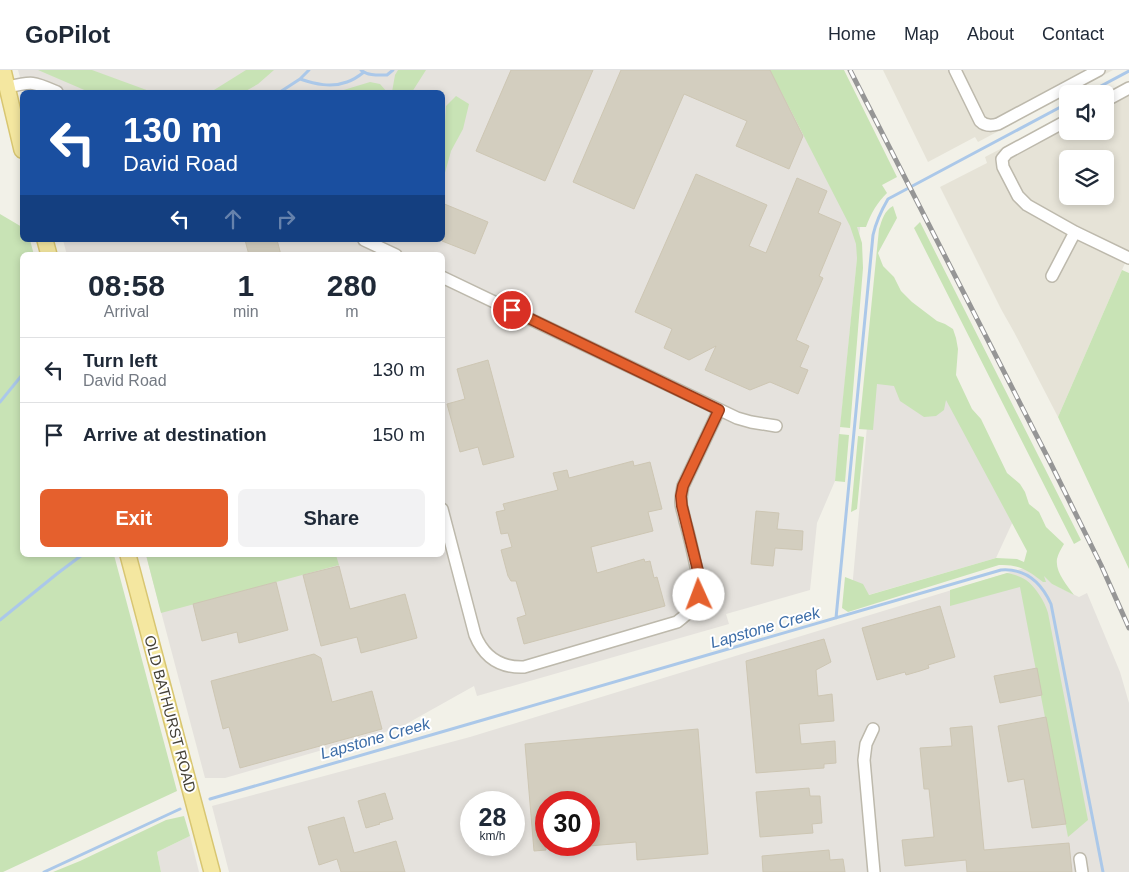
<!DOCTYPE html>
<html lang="en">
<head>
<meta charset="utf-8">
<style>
  body { margin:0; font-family:Helvetica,sans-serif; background:#f2f2f3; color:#1f2937; height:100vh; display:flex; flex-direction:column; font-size:19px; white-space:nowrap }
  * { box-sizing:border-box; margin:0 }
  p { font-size:16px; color:#747a83 }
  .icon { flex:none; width:28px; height:28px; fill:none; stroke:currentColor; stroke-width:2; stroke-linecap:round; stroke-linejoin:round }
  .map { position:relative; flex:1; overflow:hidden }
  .panel { position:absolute; left:20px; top:182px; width:425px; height:305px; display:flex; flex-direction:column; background:#fff; border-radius:8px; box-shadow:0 2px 8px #0003 }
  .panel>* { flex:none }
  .top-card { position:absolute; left:20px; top:20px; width:425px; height:152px; border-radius:8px; box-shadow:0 2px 8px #0003; background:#1a4fa0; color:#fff; overflow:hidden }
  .tools { position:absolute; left:1059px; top:15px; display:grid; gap:10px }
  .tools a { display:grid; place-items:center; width:55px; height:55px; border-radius:8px; background:#fff; box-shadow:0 2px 8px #0003; font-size:25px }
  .speed { position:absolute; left:460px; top:721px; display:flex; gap:10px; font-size:25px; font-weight:700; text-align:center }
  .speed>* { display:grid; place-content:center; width:65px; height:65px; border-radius:50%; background:#fff; box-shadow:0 2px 8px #0003; line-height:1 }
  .speed small { font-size:12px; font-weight:400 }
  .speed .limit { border:8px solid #d22; background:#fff; color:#111 }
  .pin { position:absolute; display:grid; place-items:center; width:42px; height:42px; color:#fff; margin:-21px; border:2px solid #fff; border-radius:50%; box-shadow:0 1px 5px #0007 }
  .me { position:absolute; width:55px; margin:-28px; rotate:358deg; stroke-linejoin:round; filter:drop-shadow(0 0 4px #0008) }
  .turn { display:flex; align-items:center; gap:18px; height:105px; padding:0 20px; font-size:22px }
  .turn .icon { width:65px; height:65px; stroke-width:2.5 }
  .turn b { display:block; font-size:35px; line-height:42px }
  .lanes { display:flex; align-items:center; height:48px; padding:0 20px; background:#0003; justify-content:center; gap:25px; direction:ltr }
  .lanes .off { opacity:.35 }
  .eta { display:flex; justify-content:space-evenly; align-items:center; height:85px; text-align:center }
  .eta b { font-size:30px; font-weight:800; line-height:35px }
  .button { display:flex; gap:10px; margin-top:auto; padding:10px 20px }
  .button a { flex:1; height:58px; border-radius:8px; background:#e5602d; color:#fff; font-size:20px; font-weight:800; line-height:58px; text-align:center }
  .button a+a { background:#f2f2f3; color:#1f2937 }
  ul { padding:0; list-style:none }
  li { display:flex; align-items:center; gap:15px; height:65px; padding:0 20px; border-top:1px solid #e0e1e3 }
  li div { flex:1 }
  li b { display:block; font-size:19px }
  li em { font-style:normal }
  header { display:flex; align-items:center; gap:30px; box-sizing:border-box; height:70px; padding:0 25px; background:#fff; border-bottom:1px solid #e0e1e3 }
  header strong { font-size:24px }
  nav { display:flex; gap:28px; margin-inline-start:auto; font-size:18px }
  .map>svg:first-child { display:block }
</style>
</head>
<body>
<header>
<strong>GoPilot</strong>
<nav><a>Home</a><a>Map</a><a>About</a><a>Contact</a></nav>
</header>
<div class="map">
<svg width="1129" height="802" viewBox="0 0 1129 802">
  <rect width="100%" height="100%" fill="#f2f1e8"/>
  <!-- residential -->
  <path fill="#e6e3d7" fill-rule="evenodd" d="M883,0H1113L978,72L975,67L928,92Z
    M1129,11V184L1058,347L1014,262L1001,239L940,117L987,93L985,87L1067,44L1068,61H1105V24ZM1068,89H1105V126H1068Z"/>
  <!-- industrial -->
  <path fill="#e5e2dd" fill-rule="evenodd" d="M18,0H786L861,148L835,411L817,453L810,520L726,544L729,554L477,626L474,616L399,658L225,708H205L146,485H442V185H67L63,170H442V22H24Z
    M882,194L887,207L1014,449L996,488L851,530Z
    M1047,491L1052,514L1079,527L1087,523L1120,602L1129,633V802H229L212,736L470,667ZM471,732H514V775H471ZM546,732H589V775H546Z
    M190,766L199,802H161L157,782Z"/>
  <!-- green -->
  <path fill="#c8e3b5" d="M38,0H92L152,22H89Z
    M246,0H274L258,14L244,22H206L214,20Z
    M398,0H426L412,22H392L395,5Z
    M770,0H844L897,107L882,115L887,123C877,133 871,143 866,157H857L862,173L863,198L850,358L840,357L857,188L856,174L850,156Z
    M370,12L380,14L387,22H337Z
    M456,26L469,34L463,59L451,81L443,110L442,57L445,52L446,36Z
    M893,136L897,148L878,183L883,196L894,207L901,221L912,232L937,251L945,254L953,259L956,268L958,279L956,305L972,339L981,349L1007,403L1020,414L1025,422L1029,434L1039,442L1046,457L1064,474C1061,479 1058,484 1057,489C1055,502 1067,515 1074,525L1052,514L1044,506L1046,512H1043C1028,500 1018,494 999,495L848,542L842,538L845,507L863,514L869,525L996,488L1017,489L1024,492L1027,481L946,330L944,340L936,346L924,347L900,331L894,316L877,314L873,360L859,359L879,159C882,150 884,141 893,136Z
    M0,144L22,157V170H30L34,185H22V485H114L177,721L3,802H0Z
    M920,152L1081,470L1074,474L914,158Z
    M1122,200L1129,203V499L1058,347Z
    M839,364L849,365L845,412L835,411Z
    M858,366L864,367L857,439L851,442Z
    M146,485H336L339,495L161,543Z
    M1007,503C1013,504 1019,506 1026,510C1035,516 1045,532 1048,543L1088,750L1068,767L1020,517L950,536V520Z
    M184,746L190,766L157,782L161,802H53L80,791L166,750Z"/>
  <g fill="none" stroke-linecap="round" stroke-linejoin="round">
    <!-- stream -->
    <path stroke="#abc8e9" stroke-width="3" d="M361,0C368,6 378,5 387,5L393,0
      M300,9C315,14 331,18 347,12C353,10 359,6 364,2
      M280,22L300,9L309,0
      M1086,24L1129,1
      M0,332L22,305
      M836,548L873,165C876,152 881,141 888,129L1068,33
      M0,550L58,503L82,485
      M210,729L1001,500C1026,498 1041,512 1051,534L1103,802
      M44,802L180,739"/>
  </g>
  <!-- building -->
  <path fill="#d3cebf" stroke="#cdc6b3" d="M511,0H593L545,111L476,81Z
    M621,0H770L803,66L789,99L736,76L747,51L684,24L634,139L573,112Z
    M696,104L767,135L749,176L766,183L797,108L827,121L818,143L841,153L819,206L823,208L796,270L809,276L800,297L808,300L798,324L770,312L750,320L705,300L716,276L689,290L664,278L672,259L635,242Z
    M442,133L488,152L475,184L442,171Z
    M245,170H277L281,185H249Z
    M488,290L514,387L483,395L478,377L460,382L447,334L465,329L457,299Z
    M633,391L634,396L650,392L662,439L648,442L653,461L591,477L597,503L644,489L645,492L650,491L654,508L657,507L665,536L524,574L517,548L526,545L516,511H511L508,506L501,480L512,477L508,463L501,464L496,442L505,440L503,434L558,420L553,403L567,400L569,408Z
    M756,441L779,443L777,459L803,461L802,480L775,478L773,496L751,494Z
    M339,496L350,539L405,524L417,568L361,583L357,567L321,576L303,505Z
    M276,512L288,560L239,573L237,562L202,571L193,534Z
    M940,536L955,587L928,595L929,598L920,601L906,605L905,602L877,610L862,558Z
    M824,569L831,592L816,600L818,626L832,624L834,651L799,654L801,674L835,671L836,693L824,694V698L756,703L746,591Z
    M314,584L321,588L332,632L372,621L382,659L240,698L229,657L223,659L211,611Z
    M1037,598L1042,625L1000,633L994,606Z
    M1046,647L1066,754L1032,758L1024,709L1008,712L998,656Z
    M972,656L984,780L1069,773L1072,802H967L966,790L905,796L902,770L934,767L929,719H924L920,678L952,676L950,658Z
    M698,659L708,784L637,790L636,772L589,776V732H546V780L534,781L525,674Z
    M809,718L810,726H820L822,753L812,754L813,763L760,767L756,722Z
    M385,723L393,749L379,753L380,754L366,758L358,731Z
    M344,747L354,783L396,771L405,802H341L337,789L319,795L308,757Z
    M829,780L830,790L843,789L845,802H763L762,786Z"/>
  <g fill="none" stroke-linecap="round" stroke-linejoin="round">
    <defs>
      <path id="minor" d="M955,0L980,51C985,56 991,56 998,54L1099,0
        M8,17C33,11 34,12 57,22
        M1105,31L1129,18
        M1068,50L1007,83L1002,89L1003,97L1018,126L1027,135L1075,162L1129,188
        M364,170L396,185
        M1052,206L1075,162
        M442,207L737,348L751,352L776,356
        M442,439L475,565C484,587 500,598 524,597L677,552C702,534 702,520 695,492C692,478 689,464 685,451C684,444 681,438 681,432C681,427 682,421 683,416L719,340
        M873,659L866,674L864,690L874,802
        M1080,789L1082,802"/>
      <path id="major" d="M3,0L22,80
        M45,170L49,185
        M128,485L212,802"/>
    </defs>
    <!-- minor casing -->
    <use href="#minor" stroke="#bdb9ac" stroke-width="14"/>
    <!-- major casing -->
    <use href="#major" stroke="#d8c671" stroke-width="18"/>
    <!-- minor -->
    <use href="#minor" stroke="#fff" stroke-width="11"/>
    <!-- major -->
    <use href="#major" stroke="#f4e7a0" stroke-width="15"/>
    <defs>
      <path id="rail" d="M850,0L1051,394L1101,495L1129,558"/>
    </defs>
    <!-- rail casing -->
    <use href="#rail" stroke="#969696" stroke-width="5"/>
    <!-- rail -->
    <use href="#rail" stroke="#fff" stroke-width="3" stroke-dasharray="9" stroke-linecap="butt"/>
  </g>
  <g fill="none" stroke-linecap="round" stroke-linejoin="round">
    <defs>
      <path id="route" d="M512,240L719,340L683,416L681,426L682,436L699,505L700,519L699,525"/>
    </defs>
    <!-- route casing -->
    <use href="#route" stroke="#953e1d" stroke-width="12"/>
    <!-- route -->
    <use href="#route" stroke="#e5602d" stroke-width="9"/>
  </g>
  <g text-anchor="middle" stroke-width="4" stroke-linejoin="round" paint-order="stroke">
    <!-- street labels -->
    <g font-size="15" fill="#454238" stroke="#fff">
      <text transform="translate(170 644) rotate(75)" y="5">OLD BATHURST ROAD</text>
    </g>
    <!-- water labels -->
    <g font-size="16" font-style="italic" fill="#3b6ca7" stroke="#fff">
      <text transform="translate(765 557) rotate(-16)" y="6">Lapstone Creek</text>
      <text transform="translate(375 668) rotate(-16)" y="6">Lapstone Creek</text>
    </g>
  </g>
</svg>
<div class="tools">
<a><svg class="icon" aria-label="sound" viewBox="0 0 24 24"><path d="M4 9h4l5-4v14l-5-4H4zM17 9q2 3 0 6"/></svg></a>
<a><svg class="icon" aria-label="layers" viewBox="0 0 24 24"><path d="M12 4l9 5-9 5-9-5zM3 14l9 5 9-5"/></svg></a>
</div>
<div class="speed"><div>28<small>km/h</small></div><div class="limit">30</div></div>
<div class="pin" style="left:512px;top:240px;background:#d93025"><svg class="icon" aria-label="arrive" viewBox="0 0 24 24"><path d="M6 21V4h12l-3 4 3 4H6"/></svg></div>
<svg class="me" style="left:699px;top:525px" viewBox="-20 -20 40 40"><circle r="19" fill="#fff"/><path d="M0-13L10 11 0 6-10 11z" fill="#e5602d"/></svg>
<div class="top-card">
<div class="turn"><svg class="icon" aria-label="left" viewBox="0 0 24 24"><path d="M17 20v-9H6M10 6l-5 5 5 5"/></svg><div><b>130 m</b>David Road</div></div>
<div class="lanes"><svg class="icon" aria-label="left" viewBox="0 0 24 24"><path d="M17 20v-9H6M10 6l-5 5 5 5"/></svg><svg class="icon off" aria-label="ahead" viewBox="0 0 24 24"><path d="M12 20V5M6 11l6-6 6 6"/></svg><svg class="icon off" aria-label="right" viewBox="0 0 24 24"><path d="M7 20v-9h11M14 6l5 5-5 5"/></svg></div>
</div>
<section class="panel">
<div class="eta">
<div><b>08:58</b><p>Arrival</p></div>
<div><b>1</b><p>min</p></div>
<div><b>280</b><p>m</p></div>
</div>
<ul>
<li><svg class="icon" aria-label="left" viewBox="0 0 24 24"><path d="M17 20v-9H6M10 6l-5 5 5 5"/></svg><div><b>Turn left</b><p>David Road</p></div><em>130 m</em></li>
<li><svg class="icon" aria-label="arrive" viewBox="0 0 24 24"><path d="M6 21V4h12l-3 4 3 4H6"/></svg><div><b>Arrive at destination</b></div><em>150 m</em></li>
</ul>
<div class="button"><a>Exit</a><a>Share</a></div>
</section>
</div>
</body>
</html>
